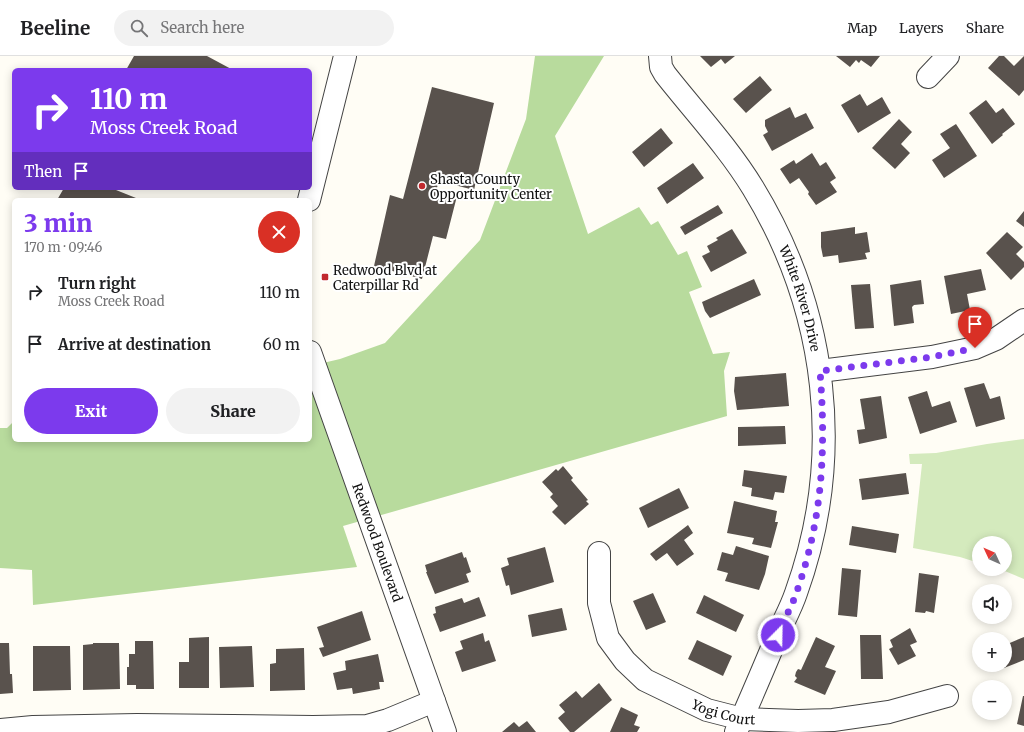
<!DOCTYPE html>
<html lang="en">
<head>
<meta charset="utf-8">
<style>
  body { margin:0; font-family:Merriweather,serif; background:#f2f2f2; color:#202124; height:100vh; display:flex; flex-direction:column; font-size:15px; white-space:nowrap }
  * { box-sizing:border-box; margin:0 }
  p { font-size:13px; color:#757577 }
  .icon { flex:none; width:22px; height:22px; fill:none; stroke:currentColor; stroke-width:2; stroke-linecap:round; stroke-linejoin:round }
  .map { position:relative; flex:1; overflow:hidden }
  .drawer { position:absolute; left:12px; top:142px; width:300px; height:244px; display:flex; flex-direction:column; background:#fff; border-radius:6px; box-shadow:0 2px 10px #0003 }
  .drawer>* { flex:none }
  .top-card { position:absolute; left:12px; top:12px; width:300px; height:122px; border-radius:6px; box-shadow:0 2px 10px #0003; background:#7c3aed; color:#fff; overflow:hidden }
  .needle { width:26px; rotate:314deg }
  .buttons { position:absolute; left:972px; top:480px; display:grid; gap:8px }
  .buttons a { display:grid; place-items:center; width:40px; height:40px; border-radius:50%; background:#fff; box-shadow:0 2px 10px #0003; font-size:20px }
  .pin { position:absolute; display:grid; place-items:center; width:34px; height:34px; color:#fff; margin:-41px -17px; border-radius:50% 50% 50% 0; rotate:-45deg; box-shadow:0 0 4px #0007 }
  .pin .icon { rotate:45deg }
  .me { position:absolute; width:44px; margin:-22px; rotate:23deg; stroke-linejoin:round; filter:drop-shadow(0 0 3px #0008) }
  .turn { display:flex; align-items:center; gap:14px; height:84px; padding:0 12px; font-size:18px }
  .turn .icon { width:52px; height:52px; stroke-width:2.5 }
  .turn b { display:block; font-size:28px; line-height:34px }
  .then { display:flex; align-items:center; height:38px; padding:0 12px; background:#0003; gap:8px; font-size:15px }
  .round { display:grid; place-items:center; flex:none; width:42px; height:42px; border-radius:21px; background:#f2f2f2 }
  .headline { display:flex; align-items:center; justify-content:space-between; height:68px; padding:0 12px }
  h1 { font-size:24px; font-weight:800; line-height:30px; color:#7c3aed }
  .primary-button { display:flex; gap:8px; margin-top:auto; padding:8px 12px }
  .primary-button a { flex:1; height:46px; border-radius:24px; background:#7c3aed; color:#fff; font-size:16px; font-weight:800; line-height:46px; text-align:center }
  .primary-button a+a { background:#f2f2f2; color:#202124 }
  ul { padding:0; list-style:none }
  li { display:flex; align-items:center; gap:12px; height:52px; padding:0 12px }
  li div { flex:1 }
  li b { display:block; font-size:15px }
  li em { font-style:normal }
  header { display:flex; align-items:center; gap:24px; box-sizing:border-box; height:56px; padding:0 20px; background:#fff; border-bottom:1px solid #e0e0e0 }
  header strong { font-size:19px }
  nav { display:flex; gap:22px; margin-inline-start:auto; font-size:14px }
  .search { width:280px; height:36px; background:#f2f2f2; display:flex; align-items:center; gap:10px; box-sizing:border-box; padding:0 14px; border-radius:22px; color:#757577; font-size:15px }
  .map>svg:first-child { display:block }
</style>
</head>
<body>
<header>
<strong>Beeline</strong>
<div class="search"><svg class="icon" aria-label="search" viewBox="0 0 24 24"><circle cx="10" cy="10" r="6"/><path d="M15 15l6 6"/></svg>Search here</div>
<nav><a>Map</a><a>Layers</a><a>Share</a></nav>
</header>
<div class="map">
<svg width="1024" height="676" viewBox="0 0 1024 676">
  <rect width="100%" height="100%" fill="#fffdf5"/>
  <!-- green -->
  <path fill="#d4eabd" d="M1024,383V523L1000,513H1005V487H979V507L960,501L913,492L922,408H910L909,398L936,397L987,388Z"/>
  <!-- forest -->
  <path fill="#b8db9d" d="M535,0H604L555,80L588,178L639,151L651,169L658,165L678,199L687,195L702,231L689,236L713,298L730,296L724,315L727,360L343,470L357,511L33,549L32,514L0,512V372H7L14,365V384H310V310L340,303L385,287L480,184L526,63Z"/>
  <!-- building -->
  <path fill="#59524d" d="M134,0H207L233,14H126Z
    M700,0H735L725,8L721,3L711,11Z
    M836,0H880L871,11L861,4L859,7L856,4L850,11Z
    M999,0H1004L1014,10L1024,0V34L1019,40L988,12Z
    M760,20L772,34L746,57L733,43Z
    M432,31L494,47L474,134L439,125L436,135L457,140L446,183L433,180L422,223L374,210L390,139L403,143Z
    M860,38L867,50L882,41L891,57L858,77L841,49Z
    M986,44L996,57L1003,52L1015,68L1002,78L1003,79L992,88L969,57Z
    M790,51L795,62L806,57L814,72L772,95L763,79L768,76L765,70V64Z
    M899,63L912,76L901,88L910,97L895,113L872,92Z
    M956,68L977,100L944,122L932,104L950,92L940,78Z
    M661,72L673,87L644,111L632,96Z
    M812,97L820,110L826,106L836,122L830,126L837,136L816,149L808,138L809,136L799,122L790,128L780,113L794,104L796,108Z
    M693,107L704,122L667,148L657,132Z
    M64,132H117L116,134L141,144H57Z
    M718,149L723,157L685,179L680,171Z
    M1024,155V171L1016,165Z
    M855,171V178L867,176L870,196L865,197L867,203L839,207L838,199L823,201L821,191V176Z
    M732,173L747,197L711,216L702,200L710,196L707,190L718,184L716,182Z
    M1007,176L1023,191L1016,198L1024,206V211L1011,224L986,197Z
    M981,213L986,234L967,238L970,254L951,258L944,220Z
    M754,223L761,239L710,262L705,255L702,246Z
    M921,224L924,248L914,249L912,251L914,267L894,270L890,229Z
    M870,228L874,272L855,273L851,229Z
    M786,317L789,350L737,354L734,335L735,321Z
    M984,327L990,343L1000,340L1005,363L976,371L964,332Z
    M927,335L932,351L950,345L957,366L920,378L908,341Z
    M881,340L887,382L859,388L857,374L865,373L860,343Z
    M785,370L786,388L738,390V371Z
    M563,410L573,422L571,424L588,444L586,445L589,448L565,469L552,456L558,450L550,441L553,438L542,426L556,413L558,415Z
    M744,414L787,420L784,437L775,436L773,444L751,440L752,432L742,430Z
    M906,417L909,438L862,444L859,423Z
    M679,432L689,452L648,472L639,452Z
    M734,445L777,455L775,466H778L771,492L752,488L754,482L727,477Z
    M688,469L693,477L684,484L694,498L677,510L667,497L656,505L650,498Z
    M852,470L899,478L896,497L849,489Z
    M736,490L769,500L765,518L759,534L725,525L728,517L717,514L722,496L733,499Z
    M545,491L554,526L511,539L509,529L506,530L501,512L509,509L507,502Z
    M462,496L464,502L466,501L471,516L466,518L469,526L435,538L426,516H427L425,509Z
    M842,512L861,514L857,561L838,559Z
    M919,517L939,520L934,557L926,555L925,557L915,556Z
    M653,537L666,566L646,574L633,545Z
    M704,539L744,559L736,576L696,557Z
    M479,541L486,560L440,576L433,558L436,557L435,551L462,542L464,547Z
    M562,552L567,574L532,581L528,559Z
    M362,555L371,584L323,601L319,592L324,591L317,571Z
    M910,572L917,586L910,589L916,600L898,609L889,593L893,591L890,584Z
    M483,577L485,586L489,584L496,605L462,616L455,596L463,593L460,585Z
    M860,579H881L883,623H861Z
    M209,581V632H179V606H189V582Z
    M816,581L835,590L825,611L836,615L825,639L794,626L797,622L795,620L796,616L798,613L801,614Z
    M1024,581V604L1004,612L1003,609H1005V589Z
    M697,584L732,600L723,620L688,603Z
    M135,585H153L154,633H136V629H127V611H129V598H135Z
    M0,587H9L10,618H12L13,637L0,638Z
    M93,587H119L120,633L83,634V589L93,588Z
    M33,590H70L71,634L33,635Z
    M252,590L254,631L220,632L219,591Z
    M304,592L305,634L270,635V608L276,607V593Z
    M378,598L384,626H379L380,633L353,638L352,632L337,634L333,617L346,614L345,605Z
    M599,627L612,644L574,676H570L558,662L565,656L559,649L576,635L582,642Z
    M1023,640H1024V670L1017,668Z
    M621,651L638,659L634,669L640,671L637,676H610Z
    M527,665L536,676H502L514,666L519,671Z"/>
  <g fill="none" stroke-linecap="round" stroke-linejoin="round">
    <defs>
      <g id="minor">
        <path id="s1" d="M660,0L661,11L665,18C694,55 728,91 753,132C828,255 845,401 796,537C791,552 783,566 777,580C764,612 750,644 736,676"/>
        <path d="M928,21L948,0"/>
        <path d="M309,144L345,0"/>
        <path id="s2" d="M310,296L445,676"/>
        <path d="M820,315L932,301L975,292L996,283L1024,264"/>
        <path id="s3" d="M599,497V547L608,582L625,605L645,624L707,654L742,663L798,665L833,664L889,656L947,640"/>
        <path d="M0,674L33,671L137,669L313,671L367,670L388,664L434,645"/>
      </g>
    </defs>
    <!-- minor casing -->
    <use href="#minor" stroke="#444" stroke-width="24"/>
    <!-- minor -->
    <use href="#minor" stroke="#fff" stroke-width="22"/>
  </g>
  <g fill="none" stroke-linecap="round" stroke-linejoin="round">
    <!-- route -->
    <path stroke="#7c3aed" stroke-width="7" stroke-dasharray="0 12.6" d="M778,579C783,565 791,552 796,538C823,462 826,393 820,315L932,301L975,292"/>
  </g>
  <!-- markers -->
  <g fill="#c1292f" stroke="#fff" stroke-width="1.5">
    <circle cx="422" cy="130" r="4"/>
    <rect x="321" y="217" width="8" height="8" rx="2"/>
  </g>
  <g text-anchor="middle" stroke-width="4" stroke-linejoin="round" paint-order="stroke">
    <!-- poi labels -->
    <g font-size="13" fill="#111" stroke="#fff" text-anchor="start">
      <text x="430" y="128">Shasta County<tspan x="430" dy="15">Opportunity Center</tspan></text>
      <text x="333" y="219">Redwood Blvd at<tspan x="333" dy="15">Caterpillar Rd</tspan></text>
    </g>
    <!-- street labels -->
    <g font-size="13" fill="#111" stroke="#fff">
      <text dy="5" stroke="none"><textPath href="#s1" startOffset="284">White River Drive</textPath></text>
      <text dy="5" stroke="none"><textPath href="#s2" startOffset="202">Redwood Boulevard</textPath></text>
      <text dy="5" stroke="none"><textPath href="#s3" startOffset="228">Yogi Court</textPath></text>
    </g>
  </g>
</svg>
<div class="buttons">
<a><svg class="needle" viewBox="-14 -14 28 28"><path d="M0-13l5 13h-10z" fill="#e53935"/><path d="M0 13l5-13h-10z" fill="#757577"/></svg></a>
<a><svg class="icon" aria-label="sound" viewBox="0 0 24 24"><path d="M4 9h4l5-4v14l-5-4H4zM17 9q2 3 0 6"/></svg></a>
<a>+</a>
<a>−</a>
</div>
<div class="pin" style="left:975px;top:292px;background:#d93025"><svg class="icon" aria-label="arrive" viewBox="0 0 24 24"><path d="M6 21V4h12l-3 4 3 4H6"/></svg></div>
<svg class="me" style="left:778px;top:579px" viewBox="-20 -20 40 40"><circle r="17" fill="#7c3aed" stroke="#fff" stroke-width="3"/><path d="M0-11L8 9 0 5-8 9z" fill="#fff"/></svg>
<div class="top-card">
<div class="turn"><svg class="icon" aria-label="right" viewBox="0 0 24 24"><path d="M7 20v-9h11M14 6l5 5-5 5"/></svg><div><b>110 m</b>Moss Creek Road</div></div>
<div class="then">Then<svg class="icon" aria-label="arrive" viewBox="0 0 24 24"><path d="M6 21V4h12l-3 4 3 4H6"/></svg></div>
</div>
<section class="drawer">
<div class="headline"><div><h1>3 min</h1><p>170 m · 09:46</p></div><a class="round" style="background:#d93025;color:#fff"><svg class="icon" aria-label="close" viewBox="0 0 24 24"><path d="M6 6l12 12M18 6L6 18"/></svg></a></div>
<ul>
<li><svg class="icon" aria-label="right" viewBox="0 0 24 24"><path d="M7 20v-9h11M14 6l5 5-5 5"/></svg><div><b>Turn right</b><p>Moss Creek Road</p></div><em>110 m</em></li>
<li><svg class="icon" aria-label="arrive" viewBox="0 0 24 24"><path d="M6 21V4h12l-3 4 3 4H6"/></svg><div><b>Arrive at destination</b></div><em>60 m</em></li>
</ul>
<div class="primary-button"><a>Exit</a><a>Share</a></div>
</section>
</div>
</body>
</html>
